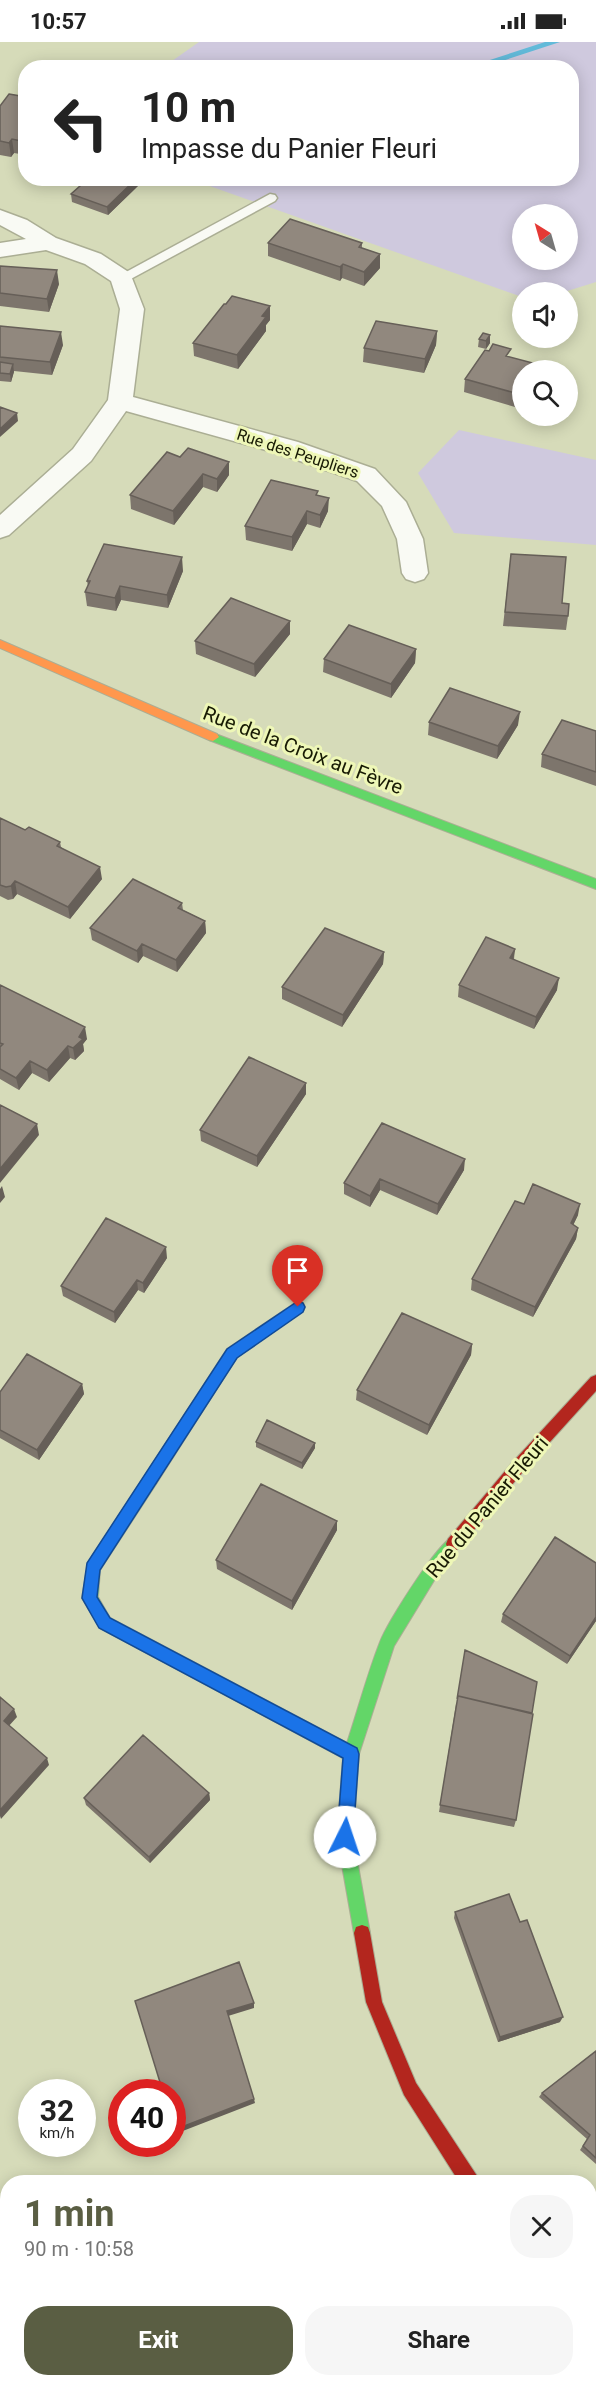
<!DOCTYPE html>
<html lang="en">
<head>
<meta charset="utf-8">
<style>
  body { margin:0; font-family:Roboto,sans-serif; background:#f6f6f6; color:#222; height:100vh; display:flex; flex-direction:column; font-size:22px; white-space:nowrap }
  * { box-sizing:border-box; margin:0 }
  p { font-size:20px; color:#767676 }
  .icon { flex:none; width:33px; height:33px; fill:none; stroke:currentColor; stroke-width:2; stroke-linecap:round; stroke-linejoin:round }
  .map { position:relative; flex:1; overflow:hidden }
  .details { position:absolute; left:0px; top:2133px; width:597px; height:212px; display:flex; flex-direction:column; background:#fff; border-radius:24px 24px 0 0; box-shadow:0 3px 15px #0003 }
  .details>* { flex:none }
  .banner { position:absolute; left:18px; top:18px; width:561px; height:126px; border-radius:24px; box-shadow:0 3px 15px #0003; background:#fff; color:#222; overflow:hidden }
  .needle { width:39px; rotate:323deg }
  .controls { position:absolute; left:512px; top:162px; display:grid; gap:12px }
  .controls a { display:grid; place-items:center; width:66px; height:66px; border-radius:50%; background:#fff; box-shadow:0 3px 15px #0003; font-size:30px }
  .speed { position:absolute; left:18px; top:2037px; display:flex; gap:12px; font-size:30px; font-weight:700; text-align:center }
  .speed>* { display:grid; place-content:center; width:78px; height:78px; border-radius:50%; background:#fff; box-shadow:0 3px 15px #0003; line-height:1 }
  .speed small { font-size:15px; font-weight:400 }
  .speed .limit { border:9px solid #d22; background:#fff; color:#111 }
  .pin { position:absolute; display:grid; place-items:center; width:51px; height:51px; color:#fff; margin:-62px -26px; border-radius:50% 50% 50% 0; rotate:-45deg; box-shadow:0 0 6px #0007 }
  .pin .icon { rotate:45deg }
  .me { position:absolute; width:66px; margin:-33px; rotate:4deg; stroke-linejoin:round; filter:drop-shadow(0 0 4px #0008) }
  .turn { display:flex; align-items:center; gap:21px; height:126px; padding:0 24px; font-size:27px }
  .turn .icon { width:78px; height:78px; stroke-width:2.5 }
  .turn b { display:block; font-size:42px; line-height:51px }
  .round { display:grid; place-items:center; flex:none; width:63px; height:63px; border-radius:24px; background:#f6f6f6 }
  .overview { display:flex; align-items:center; justify-content:space-between; height:102px; padding:0 24px }
  h1 { font-size:36px; font-weight:700; line-height:45px; color:#5a5e43 }
  .cta { display:flex; gap:12px; margin-top:auto; padding:12px 24px }
  .cta a { flex:1; height:69px; border-radius:24px; background:#5a5e43; color:#fff; font-size:24px; font-weight:700; line-height:69px; text-align:center }
  .cta a+a { background:#f6f6f6; color:#222 }
  .status { display:flex; justify-content:space-between; align-items:center; height:42px; padding:0 30px; background:#fff; direction:ltr }
  .status svg { height:16px; fill:currentColor }
  .map>svg:first-child { display:block }
</style>
</head>
<body>
<div class="status"><b>10:57</b><svg viewBox="0 0 49 12"><path d="M0 12V9h3v3zM5 12V6h3v6zM10 12V3h3v9zM15 12V0h3v12zM26 1h20v11H26zM47 4h2v5h-2z"/></svg></div>
<div class="map">
<svg width="596" height="2344" viewBox="0 0 596 2344">
  <rect width="100%" height="100%" fill="#d6dbb9"/>
  <!-- green -->
  <path fill="#cfc9de" fill-rule="evenodd" d="M199,0H596V240L564,250H522V255L190,137L572,136V26H162ZM522,172H567V218H522Z
    M459,388L596,418V503L454,491L418,431Z"/>
  <g fill="none" stroke-linecap="round" stroke-linejoin="round">
    <!-- stream -->
    <path fill="#62bad9" fill-rule="evenodd" d="M545,0H560L481,26H465Z"/>
    <defs>
      <path id="lane" d="M270,152L275,153L277,156L275,159L127,239L122,240L115,236Z"/>
      <path id="street" d="M0,168L27,178L56,196L101,212L130,231L144,267L133,355L298,400L375,427L406,460L423,497L428,531L424,537L415,540L406,537L402,531L397,497L382,464L357,439L280,412L126,369L91,419L9,493L0,496V473L73,407L108,358L120,267L111,239L85,222L46,208L0,215V201L26,197L0,183Z
        M590,2244L596,2246V2294L590,2291Z"/>
      <path id="fast" d="M213,691L596,837V847L209,698V692Z
        M151,1430L156,1432L158,1437L156,1442L100,1528L98,1555L110,1576L347,1701C358,1668 367,1633 380,1600C387,1582 437,1501 453,1495L458,1497L460,1502L441,1527L394,1604L359,1712L353,1795L370,1891L368,1897L362,1899L356,1897L354,1891L337,1795L343,1716L100,1586L82,1556L88,1521L146,1432Z"/>
      <path id="slow" d="M0,598L217,692L219,695L213,699L209,698L0,606Z"/>
      <path id="jam" d="M298,1259L303,1261L305,1265L303,1269L237,1315L156,1442L151,1444L146,1442L144,1437L146,1432L227,1307Z
        M596,1333V1349L521,1432L458,1507L453,1509L448,1507L446,1502L448,1497L511,1422L591,1335Z
        M362,1883L368,1885L370,1891L382,1960L416,2041L481,2140H461L456,2135L404,2053L366,1960L354,1891L356,1885Z"/>
    </defs>
    <!-- lane casing -->
    <use href="#lane" stroke="#abae94" stroke-width="3"/>
    <!-- street casing -->
    <use href="#street" stroke="#abae94" stroke-width="3"/>
    <!-- fast casing -->
    <use href="#fast" stroke="#abae94" stroke-width="2"/>
    <!-- slow casing -->
    <use href="#slow" stroke="#abae94" stroke-width="2"/>
    <!-- jam casing -->
    <use href="#jam" stroke="#abae94" stroke-width="2"/>
    <!-- lane -->
    <use href="#lane" fill="#f9faf4" fill-rule="evenodd"/>
    <!-- street -->
    <use href="#street" fill="#f9faf4" fill-rule="evenodd"/>
    <!-- fast -->
    <use href="#fast" fill="#63d668" fill-rule="evenodd"/>
    <!-- slow -->
    <use href="#slow" fill="#ff974d" fill-rule="evenodd"/>
    <!-- jam -->
    <use href="#jam" fill="#b3261e" fill-rule="evenodd"/>
  </g>
  <!-- wall -->
  <path fill="#7d756c" d="M26,55V113L14,111L11,115L0,113V64Z
    M89,136H139V143L108,173L72,160L71,152Z
    M268,201H362V206L380,212V226L364,244L342,236L340,239L268,214Z
    M0,224L59,242L49,270L0,264Z
    M270,264V278L266,283V289L238,327L194,314L193,301Z
    M0,284L63,303L52,333L14,329L11,340L0,339Z
    M437,289L436,303L424,331L363,320L364,306Z
    M490,293V301L486,307L478,305L479,297Z
    M510,315L522,328V367L464,350L465,337Z
    M167,410L229,433L217,450L203,445L174,483L131,467L130,453Z
    M318,453L328,469L320,486L307,482L292,509L246,498L245,484Z
    M511,512L562,561L568,574L566,588L503,584Z
    M183,529L168,566L121,558L116,569L87,564L85,550L88,544L87,539Z
    M290,579V592L255,635L196,612L195,599Z
    M416,607L415,621L391,656L323,630L324,617Z
    M429,680L518,683L497,717L428,693Z
    M596,689V744L541,725L542,712Z
    M0,776L25,788L60,800L61,805L102,837L70,877L17,852L13,857L8,858L0,854Z
    M182,861L183,868L205,879L206,891L177,930L143,914L138,921L92,898L90,886Z
    M515,907L514,917L557,948L534,987L458,955L459,943Z
    M384,910L383,922L342,985L282,957V945Z
    M0,943L87,997L83,1002L84,1009L75,1018L70,1016L49,1040L32,1031L19,1048L0,1037Z
    M306,1041V1052L257,1125L201,1099L200,1088Z
    M464,1128L437,1173L380,1148L370,1165L344,1152V1141Z
    M524,1162L578,1173L573,1183L578,1186L576,1197L533,1275L471,1248L472,1237Z
    M167,1216L144,1251L138,1248L115,1281L63,1254L61,1244Z
    M472,1302L471,1313L427,1393L356,1358L357,1348Z
    M82,1342L84,1352L39,1418L0,1396V1350Z
    M256,1400L315,1401V1406L302,1427L256,1405Z
    M337,1479V1488L292,1568L217,1527L216,1518Z
    M503,1572L596,1579L567,1622L501,1580Z
    M456,1662L516,1778L514,1785L439,1770Z
    M209,1751L210,1758L150,1821L86,1763L84,1756Z
    M455,1870L560,1980L498,2000L454,1876Z
    M596,2009V2122L580,2108L587,2097L539,2055L542,2051Z"/>
  <!-- shaded-wall -->
  <path fill="#665f58" d="M12,97L14,111L11,115L9,101Z
    M137,136H139V143L108,173L107,165Z
    M380,212V226L364,244V230Z
    M343,222L342,236L340,239V225Z
    M57,228L59,242L49,270L47,257Z
    M270,264V278L266,283V289L238,327L237,313L262,274Z
    M437,289L436,303L424,331L425,317Z
    M61,290L63,303L52,333L50,320Z
    M490,293V301L486,307V299Z
    M13,322L14,330L11,340L10,332Z
    M17,371L18,379L0,395V387Z
    M229,420V433L217,450V437Z
    M203,432V445L174,483L173,469Z
    M329,456L328,469L320,486V473Z
    M307,469V482L292,509V495Z
    M182,515L183,529L168,566L167,553Z
    M120,544L121,558L116,569L115,556Z
    M290,579V592L255,635L254,622Z
    M416,607L415,621L391,656V642Z
    M520,670L518,683L497,717L498,704Z
    M100,825L102,837L70,877L68,865Z
    M15,839L17,852L13,857L11,844Z
    M205,879L206,891L177,930L176,918Z
    M142,902L143,914L138,921L137,909Z
    M515,907L513,919L510,916Z
    M384,910L383,922L342,985L343,973Z
    M559,936L557,948L534,987L536,975Z
    M85,985L87,997L83,1002L84,1009L75,1018L73,1006Z
    M68,1004L70,1016L49,1040L47,1028Z
    M30,1019L32,1031L19,1048L16,1036Z
    M306,1041V1052L257,1125V1114Z
    M37,1082L39,1093L0,1141V1127Z
    M465,1117L464,1128L437,1173L438,1162Z
    M380,1137V1148L370,1165V1154Z
    M2,1144L5,1155L0,1161V1147Z
    M580,1162L578,1173L569,1192L571,1181Z
    M578,1186L576,1197L533,1275L535,1265Z
    M166,1205L167,1216L144,1251L143,1241Z
    M137,1238L138,1248L115,1281L114,1270Z
    M472,1302L471,1313L427,1393L429,1383Z
    M82,1342L84,1352L39,1418L37,1408Z
    M315,1401V1406L302,1427V1421Z
    M337,1479V1488L292,1568V1559Z
    M596,1575V1579L567,1622L570,1614Z
    M14,1667L17,1675L7,1686L4,1679Z
    M47,1716L49,1723L1,1777L0,1774V1768Z
    M209,1751L210,1758L150,1821L149,1815Z
    M254,1961V1966L228,1974L227,1969Z
    M563,1975L560,1980L498,2000L500,1995Z
    M254,2057L255,2061L175,2092L174,2088Z"/>
  <!-- building -->
  <path fill="#91887e" stroke="#665f58" stroke-width="1.5" d="M9,52L26,55V100L12,97L9,101L0,99V64Z
    M89,136H137L107,165L71,152Z
    M290,177L362,201L359,205L380,212L364,230L343,222L340,225L268,201Z
    M0,224L57,228L47,257L0,251Z
    M232,254L270,264L262,274L266,275L237,313L193,301L224,262H226Z
    M376,279L437,289L425,317L364,306Z
    M0,284L61,290L50,320L0,315Z
    M483,291L490,293L486,299L479,297Z
    M493,302L511,307L506,314L559,328H522V353L465,337L485,308L489,309Z
    M0,320L13,322L10,332L0,331Z
    M0,365L17,371L0,387Z
    M188,406L229,420L217,437L203,432L173,469L130,453L167,410L180,415Z
    M271,438L318,449L316,453L329,456L320,473L307,469L292,495L245,484Z
    M104,502L182,515L167,553L120,544L115,556L85,550L90,539H87Z
    M511,512L566,515L562,561L569,562L568,574L505,570Z
    M231,556L290,579L254,622L195,599Z
    M349,583L416,607L391,642L324,617Z
    M450,646L520,670L498,704L429,680Z
    M562,678L596,689V730L542,712Z
    M0,776L25,788L29,785L60,800L57,804L100,825L68,865L15,839L11,844L6,845L0,843Z
    M133,837L182,861L178,866L205,879L176,918L142,902L137,909L90,886Z
    M325,886L384,910L343,973L282,945Z
    M486,895L515,907L510,916L559,936L536,975L459,943Z
    M0,943L85,985L79,995L83,997L73,1006L68,1004L47,1028L30,1019L16,1036L0,1027V1005L3,1002L0,1001Z
    M249,1015L306,1041L257,1114L200,1088Z
    M0,1063L37,1082L0,1127Z
    M382,1081L465,1117L438,1162L380,1137L370,1154L344,1141Z
    M533,1142L580,1162L571,1181L578,1186L535,1265L472,1237L515,1159L524,1162Z
    M106,1176L166,1205L143,1241L137,1238L114,1270L61,1244Z
    M402,1271L472,1302L429,1383L357,1348Z
    M27,1312L82,1342L37,1408L0,1388V1350Z
    M267,1378L315,1401L302,1421L256,1400Z
    M261,1442L337,1479L292,1559L216,1518Z
    M555,1495L596,1521V1575L570,1614L503,1572Z
    M465,1608L537,1640L532,1671L458,1654L457,1657Z
    M458,1654L533,1672L516,1778L440,1763Z
    M0,1655L14,1667L4,1679L47,1716L0,1768Z
    M143,1693L209,1751L149,1815L84,1756Z
    M509,1852L520,1880L527,1878L563,1975L500,1995L455,1870Z
    M239,1920L254,1961L227,1969L254,2057L174,2088L172,2084V2050H163L135,1959Z
    M596,2009V2116L583,2104L590,2093L542,2051Z
    M323,2337H483L490,2344H330Z"/>
  <!-- route -->
  <path fill="#1a73e8" stroke="#114b97" stroke-width="1.5" d="M298,1259L303,1261L305,1265L303,1270L237,1316L100,1528L97,1555L110,1576L357,1706L359,1712L353,1795L351,1801L345,1803L339,1801L337,1795L343,1716L99,1586L82,1556L87,1521L227,1307Z"/>
  <g text-anchor="middle" stroke-width="6" stroke-linejoin="round" paint-order="stroke">
    <!-- far-street labels -->
    <g font-size="16" fill="#171a03" stroke="#eef7b7">
      <text transform="translate(298 411) rotate(18)" y="6">Rue des Peupliers</text>
    </g>
    <!-- street labels -->
    <g font-size="20" fill="#171a03" stroke="#eef7b7">
      <text transform="translate(303 708) rotate(21)" y="7">Rue de la Croix au Fèvre</text>
      <text transform="translate(487 1465) rotate(-50)" y="7">Rue du Panier Fleuri</text>
    </g>
  </g>
</svg>
<div class="controls">
<a><svg class="needle" viewBox="-14 -14 28 28"><path d="M0-13l5 13h-10z" fill="#e53935"/><path d="M0 13l5-13h-10z" fill="#767676"/></svg></a>
<a><svg class="icon" aria-label="sound" viewBox="0 0 24 24"><path d="M4 9h4l5-4v14l-5-4H4zM17 9q2 3 0 6"/></svg></a>
<a><svg class="icon" aria-label="search" viewBox="0 0 24 24"><circle cx="10" cy="10" r="6"/><path d="M15 15l6 6"/></svg></a>
</div>
<div class="speed"><div>32<small>km/h</small></div><div class="limit">40</div></div>
<div class="pin" style="left:298px;top:1265px;background:#d93025"><svg class="icon" aria-label="arrive" viewBox="0 0 24 24"><path d="M6 21V4h12l-3 4 3 4H6"/></svg></div>
<svg class="me" style="left:345px;top:1795px" viewBox="-20 -20 40 40"><circle r="19" fill="#fff"/><path d="M0-13L10 11 0 6-10 11z" fill="#1a73e8"/></svg>
<div class="banner">
<div class="turn"><svg class="icon" aria-label="left" viewBox="0 0 24 24"><path d="M17 20v-9H6M10 6l-5 5 5 5"/></svg><div><b>10 m</b>Impasse du Panier Fleuri</div></div>
</div>
<section class="details">
<div class="overview"><div><h1>1 min</h1><p>90 m · 10:58</p></div><a class="round"><svg class="icon" aria-label="close" viewBox="0 0 24 24"><path d="M6 6l12 12M18 6L6 18"/></svg></a></div>
<div class="cta"><a>Exit</a><a>Share</a></div>
</section>
</div>
</body>
</html>
